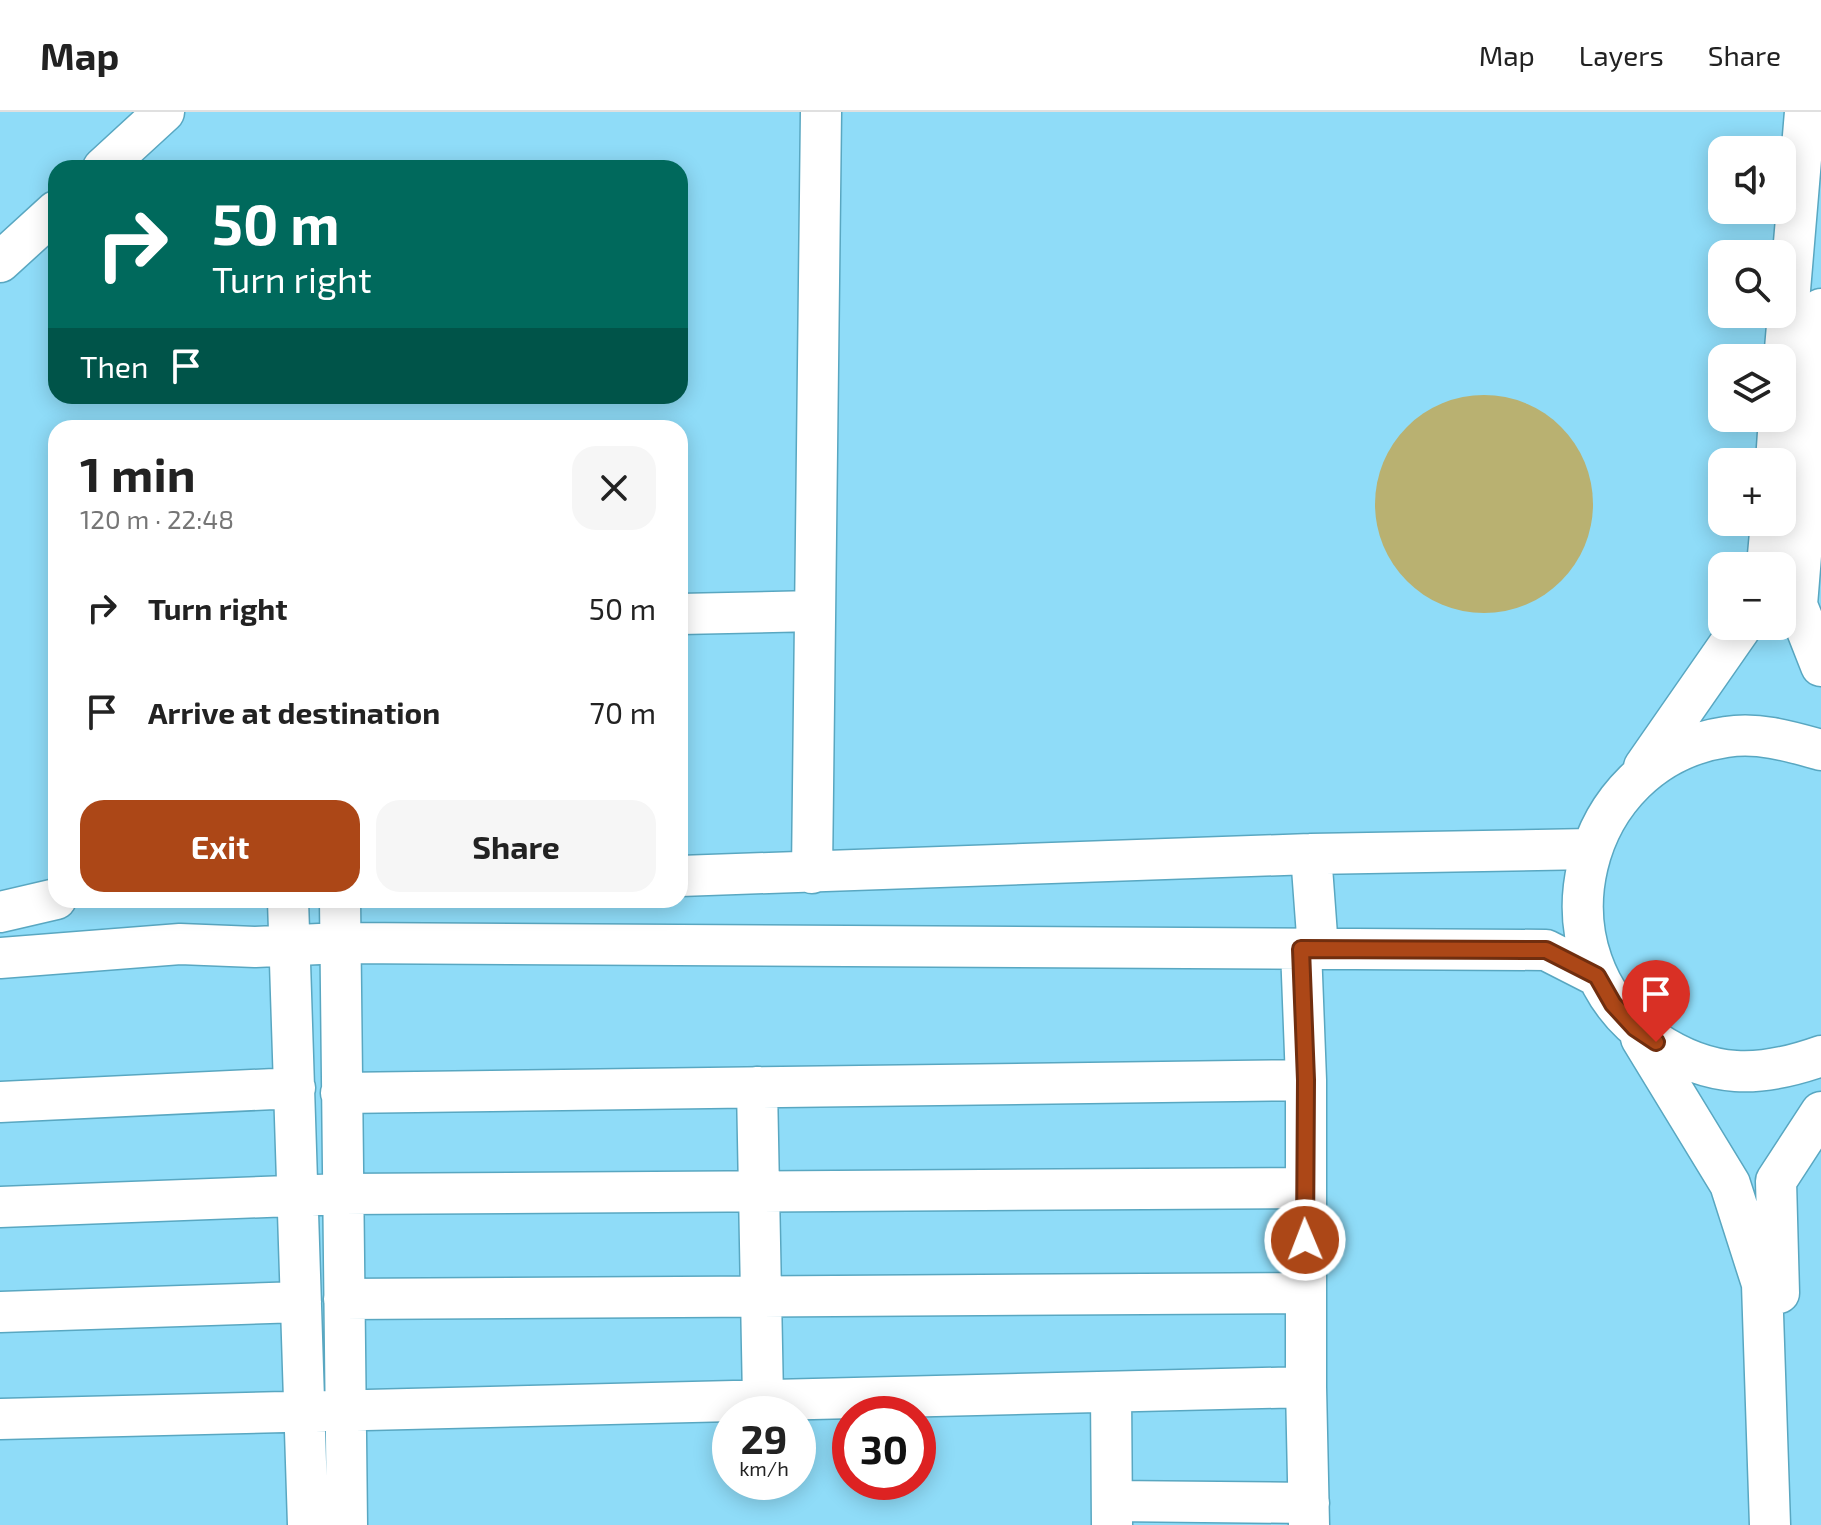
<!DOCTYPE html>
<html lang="en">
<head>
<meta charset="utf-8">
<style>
  body { margin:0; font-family:"Exo 2",sans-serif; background:#f6f6f6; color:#222; height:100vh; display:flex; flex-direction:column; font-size:30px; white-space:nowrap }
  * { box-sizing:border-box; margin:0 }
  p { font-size:26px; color:#767676 }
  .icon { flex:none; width:44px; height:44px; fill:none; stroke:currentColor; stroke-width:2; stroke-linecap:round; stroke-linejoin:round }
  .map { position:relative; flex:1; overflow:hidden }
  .details { position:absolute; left:48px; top:308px; width:640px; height:488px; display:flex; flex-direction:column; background:#fff; border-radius:24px; box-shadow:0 4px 20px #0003 }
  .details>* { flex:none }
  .banner { position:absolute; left:48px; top:48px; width:640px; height:244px; border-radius:24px; box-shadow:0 4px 20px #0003; background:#00695c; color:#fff; overflow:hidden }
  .controls { position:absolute; left:1708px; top:24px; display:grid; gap:16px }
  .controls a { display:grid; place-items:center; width:88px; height:88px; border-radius:16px; background:#fff; box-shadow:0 4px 20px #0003; font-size:40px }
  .speed { position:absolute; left:712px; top:1284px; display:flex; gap:16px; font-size:40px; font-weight:700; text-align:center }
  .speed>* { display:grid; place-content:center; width:104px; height:104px; border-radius:50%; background:#fff; box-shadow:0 4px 20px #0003; line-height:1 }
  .speed small { font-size:20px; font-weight:400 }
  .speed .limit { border:12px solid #d22; background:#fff; color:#111 }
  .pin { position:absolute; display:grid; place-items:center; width:68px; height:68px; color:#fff; margin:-82px -34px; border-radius:50% 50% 50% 0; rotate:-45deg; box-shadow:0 0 8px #0007 }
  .pin .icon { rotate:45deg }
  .me { position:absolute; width:88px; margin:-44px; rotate:359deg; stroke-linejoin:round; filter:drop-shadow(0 0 6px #0008) }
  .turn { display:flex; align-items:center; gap:28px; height:168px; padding:0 32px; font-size:36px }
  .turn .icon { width:104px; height:104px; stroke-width:2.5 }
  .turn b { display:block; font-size:56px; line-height:68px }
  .then { display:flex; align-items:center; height:76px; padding:0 32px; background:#0003; gap:16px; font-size:30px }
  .round { display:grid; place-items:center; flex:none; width:84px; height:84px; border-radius:24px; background:#f6f6f6 }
  .overview { display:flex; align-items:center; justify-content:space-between; height:136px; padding:0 32px }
  h1 { font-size:48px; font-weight:700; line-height:60px }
  .action { display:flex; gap:16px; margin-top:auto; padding:16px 32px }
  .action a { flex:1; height:92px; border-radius:24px; background:#ac4717; color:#fff; font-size:32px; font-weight:700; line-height:92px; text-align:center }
  .action a+a { background:#f6f6f6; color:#222 }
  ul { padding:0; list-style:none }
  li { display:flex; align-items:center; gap:24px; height:104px; padding:0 32px }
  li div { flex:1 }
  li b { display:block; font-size:30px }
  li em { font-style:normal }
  header { display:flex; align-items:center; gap:48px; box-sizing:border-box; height:112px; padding:0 40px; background:#fff; border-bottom:2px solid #e0e0e0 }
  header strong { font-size:38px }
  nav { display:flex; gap:44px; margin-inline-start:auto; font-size:28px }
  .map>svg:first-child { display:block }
</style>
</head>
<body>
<header>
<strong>Map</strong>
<nav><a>Map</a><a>Layers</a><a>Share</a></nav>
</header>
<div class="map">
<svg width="1821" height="1413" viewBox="0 0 1821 1413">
  <rect width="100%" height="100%" fill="#8fdcf8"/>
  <!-- water -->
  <path fill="#b9b171" d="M1375 392a109 109 0 1 1 218 0a109 109 0 1 1-218 0Z"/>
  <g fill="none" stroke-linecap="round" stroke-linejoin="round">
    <defs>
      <path id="street" d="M103,56L164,0
        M0,150L56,99
        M1821,197L1797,493L1821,554
        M1782,273L1805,0
        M1776,350L1779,306
        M1767,454L1771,410
        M680,502L815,499
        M1821,638C1789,629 1759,620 1726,625C1577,647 1530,845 1654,929C1711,967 1759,966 1821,944
        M1644,655L1742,514
        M1311,742L1318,837
        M812,761L821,0
        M680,764L1311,742L1591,737
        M288,788L308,1413
        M340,788L347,1413
        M0,800L56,787
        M0,846L180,832L255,835L341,831L1546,838L1597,864
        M1641,926L1730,1072L1762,1172L1770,1413
        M757,975L763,1287
        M341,981L1306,968
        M0,990L295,976
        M0,1095L343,1082L1304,1076
        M1779,1181L1776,1069L1821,1000
        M344,1187L1306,1181
        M0,1200L301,1190
        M1306,1275L1309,1413
        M1111,1280L1112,1413
        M0,1307L1306,1275V968L1301,837
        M1112,1389L1309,1391"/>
    </defs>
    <!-- street casing -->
    <use href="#street" stroke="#59a7c1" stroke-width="43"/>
    <!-- street -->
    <use href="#street" stroke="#fff" stroke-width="40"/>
  </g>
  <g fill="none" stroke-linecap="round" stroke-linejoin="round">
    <defs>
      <path id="route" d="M1305,1128L1306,968L1301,837L1546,838L1597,864L1613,892L1635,916L1656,930"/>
    </defs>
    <!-- route casing -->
    <use href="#route" stroke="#702e0f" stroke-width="20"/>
    <!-- route -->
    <use href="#route" stroke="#ac4717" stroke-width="14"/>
  </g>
</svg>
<div class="controls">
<a><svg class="icon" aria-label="sound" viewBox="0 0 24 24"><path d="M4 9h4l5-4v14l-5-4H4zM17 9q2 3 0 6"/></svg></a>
<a><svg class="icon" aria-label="search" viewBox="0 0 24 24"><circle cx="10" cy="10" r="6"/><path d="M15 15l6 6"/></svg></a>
<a><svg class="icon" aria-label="layers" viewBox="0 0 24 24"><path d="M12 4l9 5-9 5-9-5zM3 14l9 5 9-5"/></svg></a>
<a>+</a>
<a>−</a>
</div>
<div class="speed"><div>29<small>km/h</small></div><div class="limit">30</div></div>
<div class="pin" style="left:1656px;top:930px;background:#d93025"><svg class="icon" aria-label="arrive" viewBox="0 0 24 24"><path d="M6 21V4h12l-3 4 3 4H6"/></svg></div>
<svg class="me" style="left:1305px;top:1128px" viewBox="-20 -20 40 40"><circle r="17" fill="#ac4717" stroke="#fff" stroke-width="3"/><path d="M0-11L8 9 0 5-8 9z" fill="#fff"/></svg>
<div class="banner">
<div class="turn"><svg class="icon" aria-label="right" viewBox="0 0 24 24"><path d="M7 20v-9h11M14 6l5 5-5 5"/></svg><div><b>50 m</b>Turn right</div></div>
<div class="then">Then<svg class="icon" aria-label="arrive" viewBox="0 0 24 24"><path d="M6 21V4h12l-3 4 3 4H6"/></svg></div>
</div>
<section class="details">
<div class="overview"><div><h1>1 min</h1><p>120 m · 22:48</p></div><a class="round"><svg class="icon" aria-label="close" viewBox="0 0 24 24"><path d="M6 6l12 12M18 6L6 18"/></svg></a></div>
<ul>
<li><svg class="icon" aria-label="right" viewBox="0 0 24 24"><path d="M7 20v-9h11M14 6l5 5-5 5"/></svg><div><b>Turn right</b></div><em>50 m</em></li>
<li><svg class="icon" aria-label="arrive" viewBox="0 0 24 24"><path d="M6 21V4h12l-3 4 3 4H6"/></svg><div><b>Arrive at destination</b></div><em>70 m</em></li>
</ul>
<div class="action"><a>Exit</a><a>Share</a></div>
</section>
</div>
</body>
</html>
